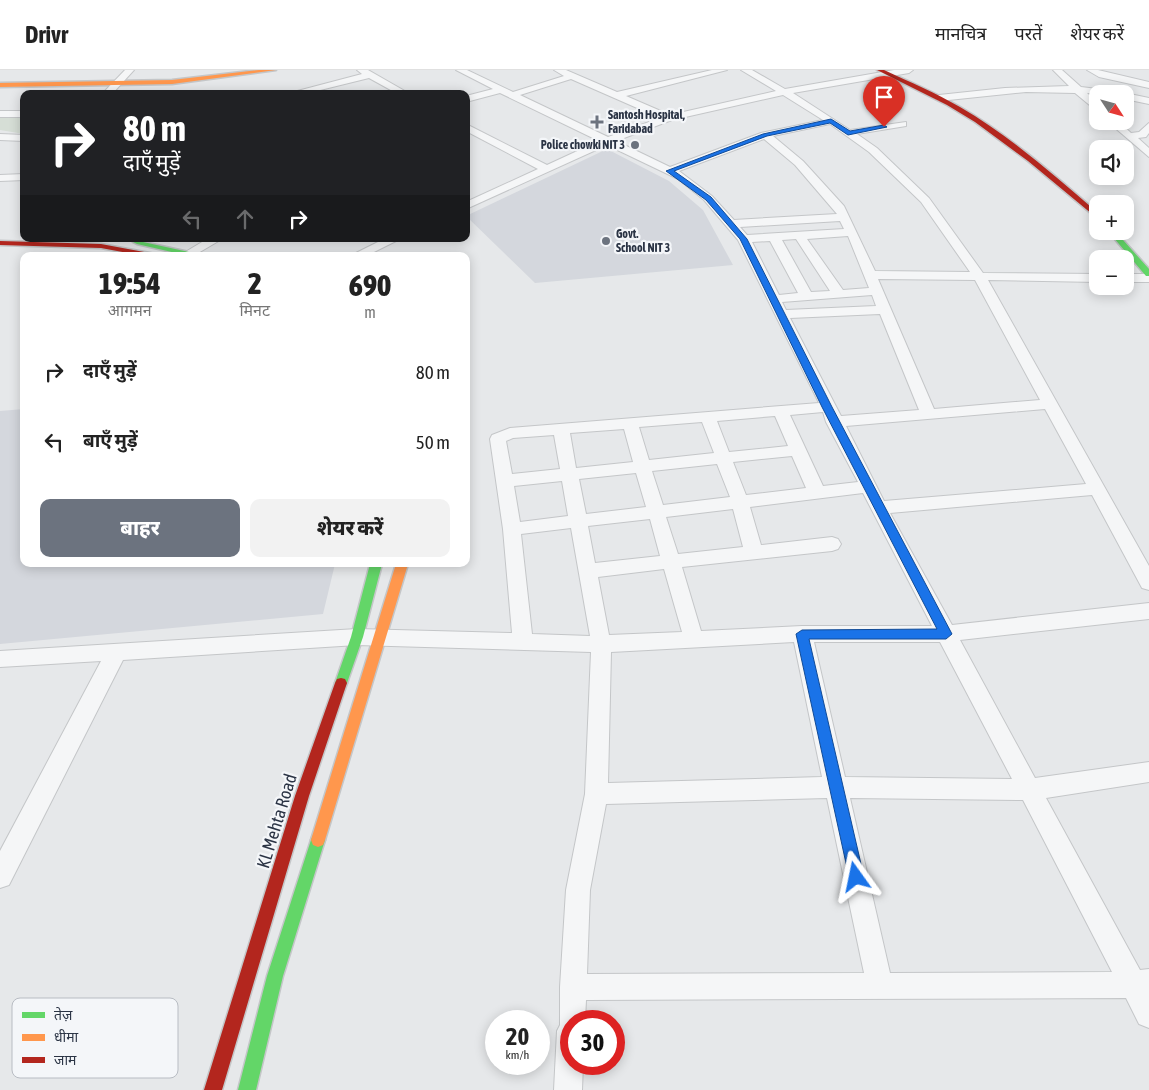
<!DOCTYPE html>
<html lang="hi">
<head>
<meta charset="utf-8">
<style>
  body { margin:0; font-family:"Asap Condensed","Noto Sans Devanagari",sans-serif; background:#f2f2f2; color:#222; height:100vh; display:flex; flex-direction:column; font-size:19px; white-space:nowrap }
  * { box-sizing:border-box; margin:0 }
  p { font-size:16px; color:#767676 }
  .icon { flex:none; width:28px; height:28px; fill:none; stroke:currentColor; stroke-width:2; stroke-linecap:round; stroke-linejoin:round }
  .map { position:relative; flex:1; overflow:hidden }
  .side { position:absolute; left:20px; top:182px; width:450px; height:315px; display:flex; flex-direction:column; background:#fff; border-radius:10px; box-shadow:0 2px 12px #0003 }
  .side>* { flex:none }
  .banner { position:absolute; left:20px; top:20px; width:450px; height:152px; border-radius:10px; box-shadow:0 2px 12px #0003; background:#202124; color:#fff; overflow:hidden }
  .needle { width:32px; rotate:126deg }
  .fabs { position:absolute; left:1089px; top:15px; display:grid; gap:10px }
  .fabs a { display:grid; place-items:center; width:45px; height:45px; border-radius:10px; background:#fff; box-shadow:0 2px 12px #0003; font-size:25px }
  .speed { position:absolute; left:485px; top:940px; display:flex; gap:10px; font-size:25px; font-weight:700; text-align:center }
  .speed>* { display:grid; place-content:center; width:65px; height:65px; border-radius:50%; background:#fff; box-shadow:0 2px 12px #0003; line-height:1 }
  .speed small { font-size:12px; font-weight:400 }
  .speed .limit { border:8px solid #d22; background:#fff; color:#111 }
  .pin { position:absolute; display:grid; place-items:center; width:42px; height:42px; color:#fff; margin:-51px -21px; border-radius:50% 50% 50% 0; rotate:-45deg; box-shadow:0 0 5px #0007 }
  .pin .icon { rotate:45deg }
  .me { position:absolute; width:55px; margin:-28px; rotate:348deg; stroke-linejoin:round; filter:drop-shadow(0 0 4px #0008) }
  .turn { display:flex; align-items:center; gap:18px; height:105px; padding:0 20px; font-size:22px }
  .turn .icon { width:65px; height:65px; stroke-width:2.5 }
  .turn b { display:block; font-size:35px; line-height:42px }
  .lanes { display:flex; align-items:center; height:48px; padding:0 20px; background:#0003; justify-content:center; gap:25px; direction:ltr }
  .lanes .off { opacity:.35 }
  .eta { display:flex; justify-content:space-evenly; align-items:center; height:85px; text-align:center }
  .eta b { font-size:30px; font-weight:800; line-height:35px }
  .action { display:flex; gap:10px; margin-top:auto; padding:10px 20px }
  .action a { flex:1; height:58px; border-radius:10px; background:#6c737f; color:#fff; font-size:20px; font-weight:800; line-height:58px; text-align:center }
  .action a+a { background:#f2f2f2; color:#222 }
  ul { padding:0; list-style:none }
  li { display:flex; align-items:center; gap:15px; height:70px; padding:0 20px }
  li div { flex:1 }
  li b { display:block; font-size:19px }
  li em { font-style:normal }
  header { display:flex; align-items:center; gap:30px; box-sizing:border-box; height:70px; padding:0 25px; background:#fff; border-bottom:1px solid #e0e0e0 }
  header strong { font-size:24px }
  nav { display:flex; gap:28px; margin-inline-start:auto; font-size:18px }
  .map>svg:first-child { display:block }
</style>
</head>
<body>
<header>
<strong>Drivr</strong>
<nav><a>मानचित्र</a><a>परतें</a><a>शेयर करें</a></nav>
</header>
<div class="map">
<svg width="1149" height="1020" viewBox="0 0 1149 1020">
  <rect width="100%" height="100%" fill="#e6e8ea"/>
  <!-- built -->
  <path fill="#d4d7dd" d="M607,79L669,111L703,140L733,195L535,213L466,146Z
    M24,339V494H335L323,544L0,574V341Z"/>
  <!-- green -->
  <path fill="#d6ded6" d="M24,47V64L0,60V48Z"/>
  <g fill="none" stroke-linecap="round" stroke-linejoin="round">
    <defs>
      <path id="street" d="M125,0H134L112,24H102Z
        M357,0H368L410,24H398L369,8L304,24H286L362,4Z
        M456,0H467L513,22L564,6L554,0H566L617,22L712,0H727L626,26L670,45L776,21L741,0H752L785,19L894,0H913L909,3L793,23L850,60L906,52V56L857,64L877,78L929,128L983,203L1098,204V212L988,210L1149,496V520L1142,518L1092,425L890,443L952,555L1149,533V549L960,570L1035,708L1149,692V712L1046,728L1140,900L1149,899V958L1139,954L1126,928L586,930L585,951H571V994H583L582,1020H554L557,961L560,955V917L566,820L585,724L591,582L357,575L123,590L9,815L0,818V781L101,591L0,597V581L357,559L512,563L503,459L490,369L492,365L510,358L819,333L738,170L704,130L678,109L607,75L466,139V132L538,99L466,61V54L547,95L599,71L500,23L466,32V26L493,19ZM571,9L660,48L608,67L520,25ZM783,25L823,50L761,63L670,97L616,71L672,50ZM830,54L869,82L921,132L970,202L875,201L844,136L803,91L773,66ZM764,69L795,95L837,144L734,150L712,126L679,101ZM840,151L844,159L747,165L740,157ZM848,166L869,218L843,220L807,169ZM796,169L830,221L811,222L782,170ZM770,171L798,223L779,225L752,172ZM878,209L975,210L1040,330L934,339ZM872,225L876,236L786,240L782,232ZM880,244L919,340L841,346L790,248ZM1045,339L1086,414L884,431L846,356ZM823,342L826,352L858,412L823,416L790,345ZM775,346L788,376L729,382L717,351ZM702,352L714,383L649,390L639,357ZM624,359L633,392L576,398L570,363ZM554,365L560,399L512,404L506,371L513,368ZM792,386L806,418L746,425L733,392ZM717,394L730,427L663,435L652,401ZM636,403L646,437L586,444L579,409ZM562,411L568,446L520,452L514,416ZM863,423L932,556H802L701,561L682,497L832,481L838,479L841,474L838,469L832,467L761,475L750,437ZM733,439L743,477L678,484L666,447ZM650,449L660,486L595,493L588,456ZM571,458L590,566L532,564L521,464ZM664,499L682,562L609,565L598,507ZM794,572L822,707L608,713L611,582ZM814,572H940L1012,709L845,707ZM827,728L864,903L587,904L590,820L606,734ZM850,728L1023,730L1112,902L890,903Z
        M1053,0H1062L1081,17L1114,21L1119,24L1087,23L1098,33V42L1075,23L1026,22L939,31L934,28L939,25L1005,18L1069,16Z
        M1087,0H1098L1149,12V18L1099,7Z
        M1125,23L1149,28V34L1125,29V24H1123Z
        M0,41H24V47H0Z
        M1107,51H1118L1131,63L1139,62L1149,53V63L1146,67L1138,68L1149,78V87Z
        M0,64L24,65V71L0,70Z
        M24,104V110L0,111V105Z
        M207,169H222L193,186H183L182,184Z
        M384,169H400L366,186H350Z
        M1125,204H1149V212H1125Z"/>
      <path id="fast" d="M1108,161H1115L1149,199V206H1146Z
        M134,170L198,184L202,186H189L137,174L133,172Z
        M370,494H382L363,567L347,613L345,617L341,618L337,617L335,613L351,567Z
        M318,763L323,765L325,770L283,906L256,1020H238L267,906L311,770L313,765Z"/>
      <path id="slow" d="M259,0H276L172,14L0,17V13L172,10Z
        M396,494H408L325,770L323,775L318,777L313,775L311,770Z"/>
      <path id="jam" d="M877,0H884C910,12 936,23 960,37C1010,66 1054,105 1098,143V149L1028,91L975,52L947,35Z
        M0,171L101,174L155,184L159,186H144L101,178L0,175Z
        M341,608L345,609L347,613L309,726L222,1020H204L295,726L335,613L337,609Z"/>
    </defs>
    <!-- street casing -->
    <use href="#street" stroke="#c4c6c8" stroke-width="2"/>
    <!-- fast casing -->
    <use href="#fast" stroke="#c4c6c8" stroke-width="3"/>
    <!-- slow casing -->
    <use href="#slow" stroke="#c4c6c8" stroke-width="3"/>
    <!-- jam casing -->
    <use href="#jam" stroke="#c4c6c8" stroke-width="3"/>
    <!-- street -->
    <use href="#street" fill="#f5f6f7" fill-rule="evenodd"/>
    <!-- fast -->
    <use href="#fast" fill="#63d668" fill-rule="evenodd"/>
    <!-- slow -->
    <use href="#slow" fill="#ff974d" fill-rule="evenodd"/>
    <!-- jam -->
    <use href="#jam" fill="#b3261e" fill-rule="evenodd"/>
  </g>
  <!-- route -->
  <path fill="#1a73e8" stroke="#114b97" d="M831,49L850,61L884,55L887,57L848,65L830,53L767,66L674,101L711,127L747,169L832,337L952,564L946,569H809L864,807L861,813L856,815L851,813L849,807L796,564L802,560L937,559L822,337L740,169L706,130L666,101L763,64Z"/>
  <!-- markers -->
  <g fill="#6c737f" stroke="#f4f6f9" stroke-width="2">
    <path d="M594.5 44.5h5v5h5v5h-5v5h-5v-5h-5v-5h5z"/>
    <circle cx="635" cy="75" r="5"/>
    <circle cx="606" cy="171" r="5"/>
  </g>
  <g text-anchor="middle" stroke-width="4.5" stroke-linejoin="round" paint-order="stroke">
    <!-- far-poi labels -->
    <g font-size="12" font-weight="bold" fill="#2b3445" stroke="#f4f6f9" text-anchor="start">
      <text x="608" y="49">Santosh Hospital,<tspan x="608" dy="14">Faridabad</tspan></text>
      <text x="625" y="79" text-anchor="end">Police chowki NIT 3</text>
      <text x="616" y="168">Govt.<tspan x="616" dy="14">School NIT 3</tspan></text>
    </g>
    <!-- near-street labels -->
    <g font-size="18" fill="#2b3445" stroke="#f4f6f9">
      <text transform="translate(277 751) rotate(-73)" y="6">KL Mehta Road</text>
    </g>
  </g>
  <!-- legend -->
  <rect x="12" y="928" width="166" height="80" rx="8" fill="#f4f6f9" stroke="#b8bcc3" stroke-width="1"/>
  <rect x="22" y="942" width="23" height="6" fill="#63d668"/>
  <rect x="22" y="964" width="23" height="7" fill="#ff974d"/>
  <rect x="22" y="987" width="23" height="6" fill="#b3261e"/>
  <g font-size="14" fill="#2b3445">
    <text x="54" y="950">तेज़</text>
    <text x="54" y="972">धीमा</text>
    <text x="54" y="995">जाम</text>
  </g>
</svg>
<div class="fabs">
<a><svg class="needle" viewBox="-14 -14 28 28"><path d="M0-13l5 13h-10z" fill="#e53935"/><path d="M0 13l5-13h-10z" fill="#767676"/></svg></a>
<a><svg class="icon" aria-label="sound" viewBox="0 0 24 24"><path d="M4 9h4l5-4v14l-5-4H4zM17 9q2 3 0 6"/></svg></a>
<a>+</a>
<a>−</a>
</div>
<div class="speed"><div>20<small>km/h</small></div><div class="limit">30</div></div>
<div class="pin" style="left:884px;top:57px;background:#d93025"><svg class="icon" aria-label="arrive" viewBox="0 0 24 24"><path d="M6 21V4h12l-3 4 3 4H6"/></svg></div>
<svg class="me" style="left:856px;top:807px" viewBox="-20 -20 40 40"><path d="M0-17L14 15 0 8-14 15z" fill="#1a73e8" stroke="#fff" stroke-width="4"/></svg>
<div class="banner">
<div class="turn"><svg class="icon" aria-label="right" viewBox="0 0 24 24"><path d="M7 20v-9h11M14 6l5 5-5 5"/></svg><div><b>80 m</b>दाएँ मुड़ें</div></div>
<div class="lanes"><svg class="icon off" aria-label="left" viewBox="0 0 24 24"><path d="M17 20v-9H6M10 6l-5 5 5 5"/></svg><svg class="icon off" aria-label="ahead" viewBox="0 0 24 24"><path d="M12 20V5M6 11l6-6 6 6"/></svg><svg class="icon" aria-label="right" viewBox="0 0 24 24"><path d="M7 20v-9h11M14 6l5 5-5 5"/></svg></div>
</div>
<section class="side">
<div class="eta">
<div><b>19:54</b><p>आगमन</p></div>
<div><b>2</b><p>मिनट</p></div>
<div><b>690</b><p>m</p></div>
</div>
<ul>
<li><svg class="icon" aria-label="right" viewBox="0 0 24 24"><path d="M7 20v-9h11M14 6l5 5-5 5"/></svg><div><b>दाएँ मुड़ें</b></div><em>80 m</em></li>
<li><svg class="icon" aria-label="left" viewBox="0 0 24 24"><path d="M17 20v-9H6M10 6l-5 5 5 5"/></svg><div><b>बाएँ मुड़ें</b></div><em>50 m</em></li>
</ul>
<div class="action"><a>बाहर</a><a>शेयर करें</a></div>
</section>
</div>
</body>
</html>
